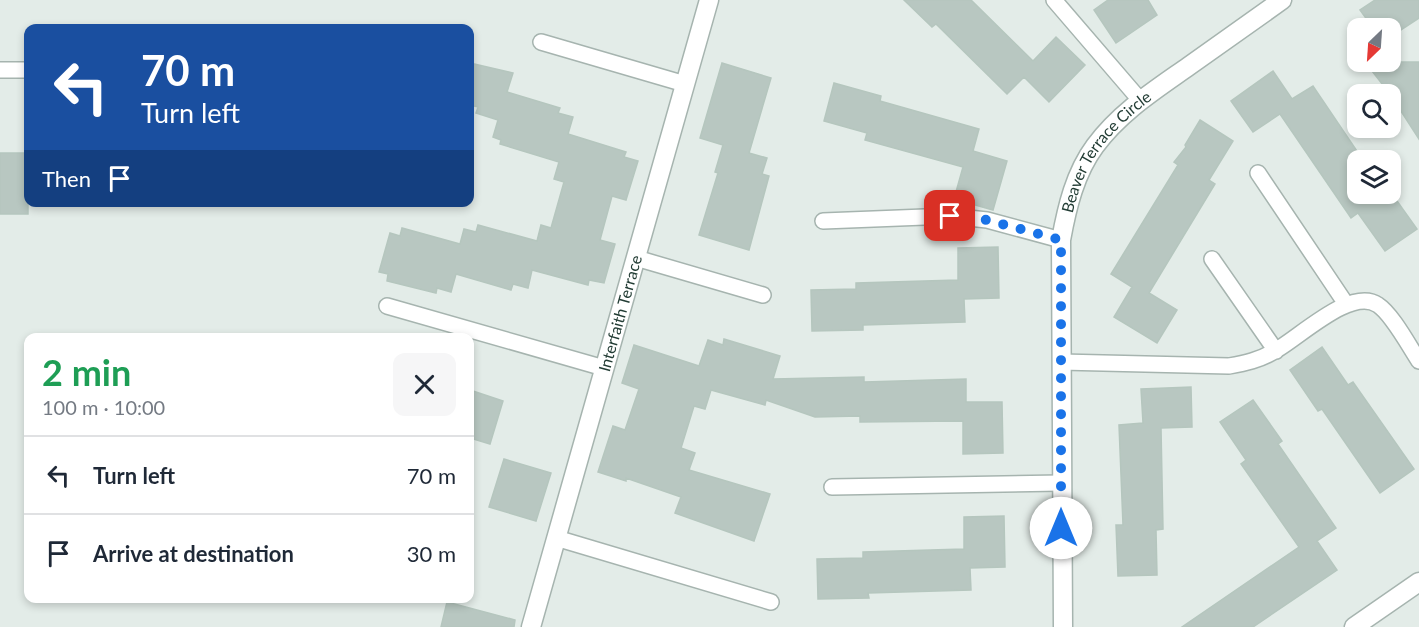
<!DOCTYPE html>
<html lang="en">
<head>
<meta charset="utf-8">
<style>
  body { margin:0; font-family:Lato,sans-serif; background:#f6f6f7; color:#1f2937; height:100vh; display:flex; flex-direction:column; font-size:22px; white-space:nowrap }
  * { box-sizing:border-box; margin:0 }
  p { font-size:20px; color:#747a83 }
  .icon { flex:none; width:33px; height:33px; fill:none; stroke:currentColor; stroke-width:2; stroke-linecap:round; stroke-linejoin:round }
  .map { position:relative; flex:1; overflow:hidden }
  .details { position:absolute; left:24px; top:333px; width:450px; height:270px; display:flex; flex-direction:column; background:#fff; border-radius:12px; box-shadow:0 3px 9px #0003 }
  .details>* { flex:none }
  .banner { position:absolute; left:24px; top:24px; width:450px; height:183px; border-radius:12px; box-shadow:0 3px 9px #0003; background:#1a4fa0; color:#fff; overflow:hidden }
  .needle { width:39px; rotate:205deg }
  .buttons { position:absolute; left:1347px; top:18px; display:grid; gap:12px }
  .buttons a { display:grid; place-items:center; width:54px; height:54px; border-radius:12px; background:#fff; box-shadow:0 3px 9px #0003; font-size:30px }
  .pin { position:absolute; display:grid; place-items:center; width:51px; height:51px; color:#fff; margin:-26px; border-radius:12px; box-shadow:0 3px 9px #0006 }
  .me { position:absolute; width:66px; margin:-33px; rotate:0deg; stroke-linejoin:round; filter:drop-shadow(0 0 4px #0008) }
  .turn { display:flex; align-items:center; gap:21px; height:126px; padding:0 18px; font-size:27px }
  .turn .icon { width:78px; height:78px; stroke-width:2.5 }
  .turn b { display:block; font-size:42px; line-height:51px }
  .then { display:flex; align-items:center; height:57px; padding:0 18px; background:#0003; gap:12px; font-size:22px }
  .round { display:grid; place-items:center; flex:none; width:63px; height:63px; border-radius:12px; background:#f6f6f7 }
  .overview { display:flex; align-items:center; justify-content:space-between; height:102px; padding:0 18px }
  h1 { font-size:36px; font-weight:700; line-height:45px; color:#1e9e55 }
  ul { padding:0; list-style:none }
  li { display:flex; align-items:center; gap:18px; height:78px; padding:0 18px; border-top:2px solid #e0e1e3 }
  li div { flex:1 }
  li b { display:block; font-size:22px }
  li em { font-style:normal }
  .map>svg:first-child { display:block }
</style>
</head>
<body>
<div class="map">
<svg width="1419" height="627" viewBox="0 0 1419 627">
  <rect width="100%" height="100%" fill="#e3ece8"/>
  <!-- building -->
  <path fill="#b8c7c1" stroke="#b5c6be" stroke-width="1.5" d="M904,0H971L1033,61L1056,37L1085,65L1049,102L1024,77L1007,94L936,24L932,27Z
    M1108,0H1148L1157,15L1116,43L1094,10Z
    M1375,0H1419V18L1390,37V28H1373L1360,10Z
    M1365,62H1419V139L1390,94Z
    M470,63L513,73L507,92L560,108L558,113L573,117L568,134L626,152L624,157L638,161L626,200L612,196L600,240L615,244L604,283L589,280L588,285L532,270L528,288L513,284L511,290L456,274L451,292L437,288L436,293L387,281L388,274L379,272L390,233L400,236L402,228L460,244L464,229L476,232L478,225L537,241L541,225L551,228L564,182L554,179L559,162L500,144L501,140L493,137L498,120L476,113L478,107L470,105Z
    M722,63L771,78L749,153L767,158L762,174L769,176L749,250L699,235L718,173L715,172L723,145L700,138Z
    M1273,71L1292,99L1313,86L1363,160H1358V194H1386L1390,200V191L1417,229L1385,251L1358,213L1351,218L1280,114L1253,132L1231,101Z
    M834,83L881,96L880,101L979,129L973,151L1007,161L993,210L954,199L963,167L865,140L867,133L824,121Z
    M1200,120L1233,141L1209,180L1215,184L1149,293L1177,310L1157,343L1114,317L1132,287L1111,274L1178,165L1174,162L1186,147L1185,145Z
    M0,153H28V214H0Z
    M998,247L999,298L964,299L965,322L863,325V330L812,331L811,290L856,289V283L958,280V248Z
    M724,339L780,356L773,379L864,377V382L966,379V402H1002L1003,453L963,454V421L860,422V416L815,417L766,400L765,405L711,390L705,409L694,406L681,448L695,453L689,470L770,494L754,541L675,513L681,497L626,478V481L598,472L613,426L625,430L639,389L622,383L634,345L699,366L708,340L723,345Z
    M1322,347L1348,385L1353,382L1414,469L1380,493L1322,409L1318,411L1290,370Z
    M1191,387L1192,427L1161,428L1163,529L1156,530L1157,575L1118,576L1116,525H1123L1119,425L1143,423L1141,389Z
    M470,390L503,401L490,444L470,438Z
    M1253,400L1282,441L1278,444L1336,528L1317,541L1337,570L1253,627H1182L1299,547L1241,464L1246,460L1220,422Z
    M504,459L551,473L536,521L489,507Z
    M1004,516L1005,567L970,568L971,590L868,593L869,598L818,599L817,559L863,558V552L964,549V517Z
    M447,602L515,620L514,627H441Z"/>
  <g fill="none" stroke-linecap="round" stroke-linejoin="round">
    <defs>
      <path id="service" d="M1054,0L1140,100
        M541,42L685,84
        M0,70H28
        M1258,173L1346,304
        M823,221L950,216L987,220L1061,240
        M636,258L763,295
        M1212,259L1276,351
        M387,306L604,368
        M1061,362L1229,366C1246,363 1259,360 1273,352C1298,339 1351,286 1378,305C1392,314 1409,346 1419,361
        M832,487L1061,483
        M556,538L771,602"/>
      <g id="minor">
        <path id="s1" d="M531,627L709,0"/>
        <path id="s2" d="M1063,627L1061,240C1067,207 1075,173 1095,146C1120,112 1155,90 1189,66C1220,44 1251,22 1282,0"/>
        <path d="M1354,627L1419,582"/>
      </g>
    </defs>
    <!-- service casing -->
    <use href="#service" stroke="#a6b4af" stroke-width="18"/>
    <!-- minor casing -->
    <use href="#minor" stroke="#a6b4af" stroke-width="21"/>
    <!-- service -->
    <use href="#service" stroke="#fff" stroke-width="15"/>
    <!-- minor -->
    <use href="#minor" stroke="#fff" stroke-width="18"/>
  </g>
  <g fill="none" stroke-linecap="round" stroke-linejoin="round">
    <!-- route -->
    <path stroke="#1a73e8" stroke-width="10" stroke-dasharray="0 18" d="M950,216L987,220L1061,240V528"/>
  </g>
  <g text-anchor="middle" stroke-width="4.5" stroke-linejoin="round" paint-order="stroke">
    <!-- street labels -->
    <g font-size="16" fill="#233d35" stroke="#f3f9f6">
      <text dy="6" stroke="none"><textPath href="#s2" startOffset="489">Beaver Terrace Circle</textPath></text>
      <text dy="6" stroke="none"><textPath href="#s1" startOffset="326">Interfaith Terrace</textPath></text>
    </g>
  </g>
</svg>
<div class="buttons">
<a><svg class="needle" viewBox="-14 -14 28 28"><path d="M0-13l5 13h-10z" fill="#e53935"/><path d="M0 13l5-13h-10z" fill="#747a83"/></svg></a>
<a><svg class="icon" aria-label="search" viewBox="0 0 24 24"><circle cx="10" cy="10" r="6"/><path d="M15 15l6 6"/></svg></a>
<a><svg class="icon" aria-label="layers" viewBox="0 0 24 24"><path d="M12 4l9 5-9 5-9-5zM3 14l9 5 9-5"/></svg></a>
</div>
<div class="pin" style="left:950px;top:216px;background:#d93025"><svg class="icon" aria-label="arrive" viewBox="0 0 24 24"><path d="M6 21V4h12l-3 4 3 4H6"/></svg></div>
<svg class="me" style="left:1061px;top:528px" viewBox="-20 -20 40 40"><circle r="19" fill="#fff"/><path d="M0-13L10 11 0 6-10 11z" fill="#1a73e8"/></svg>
<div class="banner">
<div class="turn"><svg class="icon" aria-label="left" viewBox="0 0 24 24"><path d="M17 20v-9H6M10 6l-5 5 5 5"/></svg><div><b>70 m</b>Turn left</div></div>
<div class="then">Then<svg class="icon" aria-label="arrive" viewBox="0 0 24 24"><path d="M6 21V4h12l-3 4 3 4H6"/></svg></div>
</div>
<section class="details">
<div class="overview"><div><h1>2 min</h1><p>100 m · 10:00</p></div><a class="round"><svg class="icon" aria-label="close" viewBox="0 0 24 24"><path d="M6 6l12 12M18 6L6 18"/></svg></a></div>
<ul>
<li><svg class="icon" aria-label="left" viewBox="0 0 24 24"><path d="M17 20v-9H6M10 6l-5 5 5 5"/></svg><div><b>Turn left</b></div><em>70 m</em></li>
<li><svg class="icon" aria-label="arrive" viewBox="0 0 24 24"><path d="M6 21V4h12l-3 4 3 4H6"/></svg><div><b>Arrive at destination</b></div><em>30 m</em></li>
</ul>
</section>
</div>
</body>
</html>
